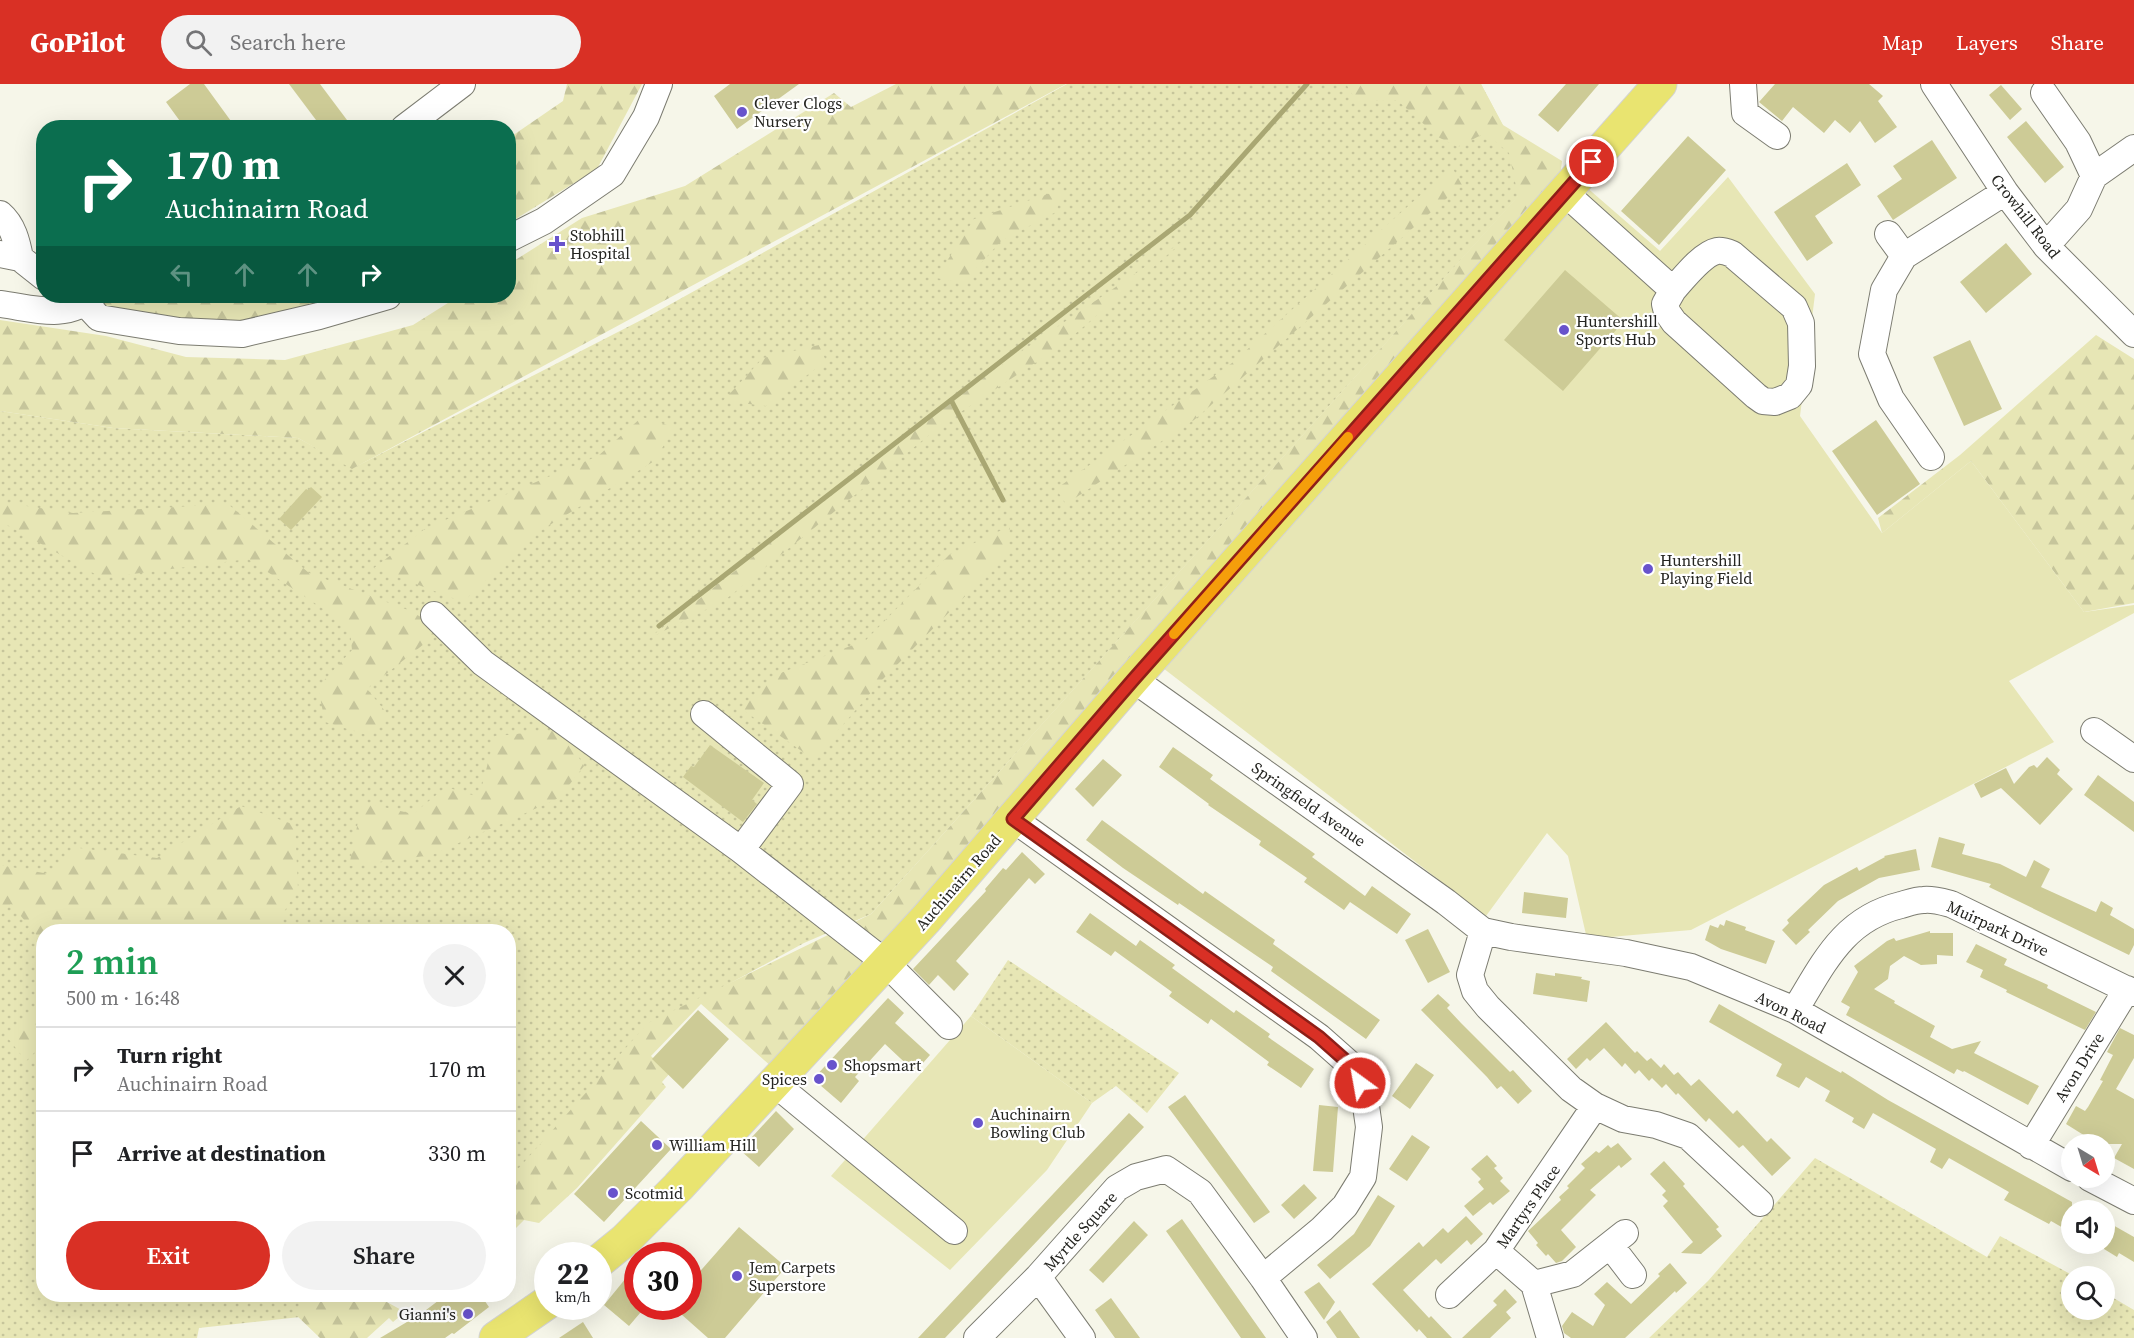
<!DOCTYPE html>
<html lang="en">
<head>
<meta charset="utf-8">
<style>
  body { margin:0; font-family:"Source Serif 4",serif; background:#f2f2f2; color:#202124; height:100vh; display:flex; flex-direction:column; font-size:22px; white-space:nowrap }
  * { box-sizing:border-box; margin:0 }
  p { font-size:20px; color:#757577 }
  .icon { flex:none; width:33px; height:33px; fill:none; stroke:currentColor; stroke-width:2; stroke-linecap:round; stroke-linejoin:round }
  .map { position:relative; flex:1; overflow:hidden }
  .details { position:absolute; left:36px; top:840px; width:480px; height:378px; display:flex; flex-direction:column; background:#fff; border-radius:24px; box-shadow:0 6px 24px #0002 }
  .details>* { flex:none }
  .hud { position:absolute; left:36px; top:36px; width:480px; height:183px; border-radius:24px; box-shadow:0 6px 24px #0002; background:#0b6e4f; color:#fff; overflow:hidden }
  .needle { width:39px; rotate:142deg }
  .controls { position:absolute; left:2061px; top:1050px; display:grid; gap:12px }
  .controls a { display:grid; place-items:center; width:54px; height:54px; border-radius:50%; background:#fff; box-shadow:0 6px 24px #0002; font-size:30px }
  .speed { position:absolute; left:534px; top:1158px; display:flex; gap:12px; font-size:30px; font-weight:700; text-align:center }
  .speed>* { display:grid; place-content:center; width:78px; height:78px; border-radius:50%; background:#fff; box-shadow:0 6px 24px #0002; line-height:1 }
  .speed small { font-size:15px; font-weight:400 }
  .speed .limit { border:9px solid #d22; background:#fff; color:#111 }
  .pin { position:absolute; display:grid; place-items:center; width:51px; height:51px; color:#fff; margin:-26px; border:3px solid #fff; border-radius:50%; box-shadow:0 2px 6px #0007 }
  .me { position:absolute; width:66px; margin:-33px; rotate:328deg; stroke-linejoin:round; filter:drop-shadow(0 0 4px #0008) }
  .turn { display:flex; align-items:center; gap:21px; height:126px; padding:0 30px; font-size:27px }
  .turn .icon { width:78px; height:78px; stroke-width:2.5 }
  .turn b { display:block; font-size:42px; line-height:51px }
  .lanes { display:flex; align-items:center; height:57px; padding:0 30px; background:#0003; justify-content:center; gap:30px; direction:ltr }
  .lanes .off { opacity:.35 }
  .round { display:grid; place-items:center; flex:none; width:63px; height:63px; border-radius:32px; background:#f2f2f2 }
  .head { display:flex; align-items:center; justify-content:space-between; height:102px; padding:0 30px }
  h1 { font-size:36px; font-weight:600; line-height:45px; color:#1e9e55 }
  .primary-button { display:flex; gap:12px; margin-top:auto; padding:12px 30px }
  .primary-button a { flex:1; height:69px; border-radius:36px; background:#d93025; color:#fff; font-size:24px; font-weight:600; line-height:69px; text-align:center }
  .primary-button a+a { background:#f2f2f2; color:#202124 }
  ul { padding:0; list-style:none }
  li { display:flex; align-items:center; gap:18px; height:84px; padding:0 30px; border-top:2px solid #e0e0e0 }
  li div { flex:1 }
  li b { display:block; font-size:22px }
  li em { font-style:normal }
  header { display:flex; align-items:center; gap:36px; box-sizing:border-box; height:84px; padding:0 30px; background:#d93025; color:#fff }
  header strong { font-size:28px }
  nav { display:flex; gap:33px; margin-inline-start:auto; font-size:21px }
  .search { width:420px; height:54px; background:#f2f2f2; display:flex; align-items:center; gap:15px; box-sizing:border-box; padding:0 21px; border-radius:33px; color:#757577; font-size:22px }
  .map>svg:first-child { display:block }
</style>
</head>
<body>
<header>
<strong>GoPilot</strong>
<div class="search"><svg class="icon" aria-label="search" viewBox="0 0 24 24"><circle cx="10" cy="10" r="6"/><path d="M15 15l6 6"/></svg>Search here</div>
<nav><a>Map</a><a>Layers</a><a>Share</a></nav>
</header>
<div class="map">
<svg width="2134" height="1254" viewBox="0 0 2134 1254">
  <defs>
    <pattern id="grass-dots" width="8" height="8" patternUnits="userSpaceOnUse" patternTransform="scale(1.5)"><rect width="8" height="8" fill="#e7e6b5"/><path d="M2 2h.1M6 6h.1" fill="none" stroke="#c6c59b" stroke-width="1.8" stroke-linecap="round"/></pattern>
    <pattern id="forest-firs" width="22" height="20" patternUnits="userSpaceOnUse" patternTransform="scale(1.5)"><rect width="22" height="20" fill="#e7e6b5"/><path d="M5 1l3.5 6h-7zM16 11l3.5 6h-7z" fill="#c6c59b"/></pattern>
  </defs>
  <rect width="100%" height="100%" fill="#f6f6e9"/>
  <!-- grass -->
  <path fill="url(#grass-dots)" d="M1067,0H1481L1532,97L871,830L804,859L650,943L509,1096L508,848H44V1210L338,1211L300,1233L199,1244L197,1254H0V327L113,344L298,354L353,384L651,231Z
    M1008,876L1179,989L1147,1029L1116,1002L1092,1019L971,932Z
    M1815,1074L1987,1173L2000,1152L2074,1192H2072V1226H2104L2105,1209L2134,1226V1254H1649L1708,1197Z"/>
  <!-- forest -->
  <path fill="url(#forest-firs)" d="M567,0H642L597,85L509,139V54L563,17Z
    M896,0H1066L352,385L298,354L113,344L0,327V236L106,252L186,273L285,276L413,241L459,212H508L509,180L582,134L685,102L834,9L851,23Z
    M1346,0H1481L1503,41L1562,77L1559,102L772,983L701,920L651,972L669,990L662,998L666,1003L577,1104L539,1139L524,1136L509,1151V1095L648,939L871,830L1518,112L1509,69L1485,49L1458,63L1438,53L1397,16L1357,18Z
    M1452,83L1462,101L1194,336L1066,420L1056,405L1232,279Z
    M1063,105L1056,128L1001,157L963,199L936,194L974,135Z
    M1186,155L1061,262L944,339L725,516L648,555L978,297Z
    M96,212H356L248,239H190L93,221Z
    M2096,251L2134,275V519L2084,528L1971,377L1882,449L1878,434L1960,371Z
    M819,261L826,277L766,322L723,317L763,274Z
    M642,333L673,343L656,376L535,450L463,518L374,484L426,444L598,372Z
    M0,418L73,429L228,420L309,489L408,526L443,545L367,605L390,633L367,651L325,638L318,603L352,566L350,546L322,524L248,475L102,494L0,437Z
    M1010,442L1007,470L882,596L813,675L740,624L778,590L866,556L949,471Z
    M562,646L584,682L559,714L432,771L349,782L362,718L413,730L446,703L479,713L495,652Z
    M241,722L295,741L298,805L273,846L180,847L171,835L158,847L44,848L43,859L11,820L0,832V781L49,790L79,764L157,774Z
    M43,921V960L26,977L7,953Z
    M317,1211H391L385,1217L405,1228L393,1238L389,1234L367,1254H320L293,1228Z"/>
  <!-- pitch -->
  <path fill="#e7e6b5" d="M1728,93L1815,210L1800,332L1882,449L1971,377L2084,528L2134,521V529L2009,597L2054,658L1691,846L1587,855L1568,772L1547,749L1486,832L1159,581L1585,102L1660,167Z
    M971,932L1092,1019L1047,1086L950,1186L831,1092Z"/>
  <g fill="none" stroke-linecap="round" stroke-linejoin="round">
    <!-- stream -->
    <path stroke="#a9a773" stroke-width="5" d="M951,316L1003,416
      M659,542L1190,131L1307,0"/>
  </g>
  <!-- building -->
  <path fill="#cdcb96" d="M190,0H204L236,44H185L166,18Z
    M289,0H320L353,44H322Z
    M730,0H799L737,45L714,12Z
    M1566,0H1599L1558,48L1538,31Z
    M1775,0H1869L1883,12L1878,17L1897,43L1875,59L1860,37L1850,49L1835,36L1824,49L1793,23L1782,37L1759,18Z
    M2001,1L2022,25L2010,36L1989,11Z
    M2026,37L2064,83L2045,99L2007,53Z
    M1688,52L1726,86L1659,161L1621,127Z
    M1932,56L1957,94L1893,136L1877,112L1902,95L1893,82Z
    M1847,79L1861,101L1815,132L1833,159L1807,177L1774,128Z
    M2006,159L2032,190L1986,229L1960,198Z
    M1565,186L1624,237L1563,307L1504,256Z
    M1970,256L2002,325L1964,342L1933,273Z
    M1876,336L1920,400L1877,431L1832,367Z
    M311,403L322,413L291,446L279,435L306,405L308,406Z
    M710,661L764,699L752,716L757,720L743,738L683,693L691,682L694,683Z
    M1173,663L1213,691L1210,695L1315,770L1312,773L1365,812L1372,802L1411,830L1397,850L1350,818L1344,826L1304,798L1307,794L1259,761L1261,757L1208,721L1209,720L1159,683Z
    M2047,673L2060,686L2057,690L2073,705L2040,741L2001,704L1981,714L1974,700L2006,684L2014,700L2029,683L2034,681L2037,684Z
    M1103,675L1122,691L1093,723L1075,705Z
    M2098,691L2134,718V748L2084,711Z
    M1102,736L1203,810L1205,807L1275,856L1273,860L1380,936L1366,955L1271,887L1273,883L1179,819L1178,821L1123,784L1086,756Z
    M1939,753L1965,760L1962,770L2000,780L2026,793L2034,776L2050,785L2041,803L2096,828L2101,817L2113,824L2110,831L2134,845V861L2129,871L1989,803L1991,800L1931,783Z
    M1916,765L1920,786L1879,794L1838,817L1808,846L1810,848L1796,861L1782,846L1789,839L1787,836L1824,801L1857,783L1859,787L1885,773L1884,772Z
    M1022,768L1045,790L1035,800L1029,794L956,877L969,890L954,907L938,891L929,901L913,885L986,807L985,805L1003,784L1006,786Z
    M1524,808L1568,814L1566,834L1522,829Z
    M1090,829L1136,862L1140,856L1175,881L1172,884L1234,929L1236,926L1270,950L1268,953L1314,985L1301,1004L1267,981L1269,978L1211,935L1208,940L1169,912L1172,908L1115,867L1111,872L1076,848Z
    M1726,836L1746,843L1745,846L1775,857L1766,880L1721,865L1705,856L1710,841L1718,844L1720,840L1724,842Z
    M1428,845L1450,888L1428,899L1405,856Z
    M1930,847V849H1953V872L1937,871V880L1921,881L1904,872L1890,882L1888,895L1874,905L1895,917L1894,919L1935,942L1930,953L1952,965L1981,957L1974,969L2039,1002L2028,1021L1964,987L1963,988L1957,985L1954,990L1846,931L1850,923L1841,918L1858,888L1854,882L1887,857L1894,854L1896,857Z
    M1976,860L2007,875L2004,881L2048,901L2047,904L2096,928L2085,946L2006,908L2007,906L1980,893L1983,886L1966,878Z
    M1536,889L1555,892V889L1582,893L1581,895L1590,897L1587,918L1533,910Z
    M1438,910L1450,921L1447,924L1461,939L1510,988L1513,986L1532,1007L1518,1020L1501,1002L1497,1005L1487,993L1421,926Z
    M888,914L904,929L895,939L930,971L915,988L885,960L855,993L859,997L841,1019L813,995Z
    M1719,920L1841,989L1842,987L1888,1016L2072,1118V1149L2051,1137L2049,1140L2004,1116L2009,1108L1949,1074L1942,1085L1930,1078L1936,1065L1873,1029L1864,1045L1852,1038L1854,1034L1825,1017L1830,1007L1806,993L1799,1004L1776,992L1782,980L1709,938Z
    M698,926L729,955L683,1005L652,975Z
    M1606,938L1635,969L1637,967L1647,977L1651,974L1661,984L1664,980L1674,991L1678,988L1691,1002L1699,995L1733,1030L1737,1026L1767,1058L1771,1054L1791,1074L1772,1092L1743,1061L1739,1064L1709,1034L1706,1038L1678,1009L1676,1011L1666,1000L1662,1004L1652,994L1649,997L1639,986L1635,990L1625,979L1622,983L1604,964L1590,977L1587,974L1576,985L1567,975Z
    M2120,944L2134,951V974L2116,1005L2134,1015V1085L2114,1074L2122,1060H2098L2066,1040L2076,1022L2085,1027L2088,1023L2103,997L2100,996L2113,971L2107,968Z
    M1416,979L1434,991L1410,1025L1392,1012Z
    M1185,1011L1270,1128L1254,1139L1168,1023Z
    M1319,1021L1338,1023L1333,1088L1313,1087Z
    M776,1027L794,1045L759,1083L740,1066Z
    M1129,1029L1144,1043L1040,1154L945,1254H918Z
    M641,1037L671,1065L604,1138L574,1110Z
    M1412,1051L1430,1063L1407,1097L1389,1085Z
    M1618,1059L1632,1075L1621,1084L1619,1081L1590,1106L1596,1111L1561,1146L1576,1163L1562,1177L1556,1179L1548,1170L1546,1172L1536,1161L1538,1159L1528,1147L1561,1116L1559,1113L1569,1104L1567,1102L1585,1084L1581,1080L1596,1067L1599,1069L1608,1061L1611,1064Z
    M1487,1071L1497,1082L1494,1084L1503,1094L1500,1097L1510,1107L1493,1121L1490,1118L1473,1132L1464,1122L1484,1105L1478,1098L1481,1095L1471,1085Z
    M1664,1077L1685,1100L1683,1102L1719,1143L1716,1145L1722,1152L1701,1170L1681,1169L1693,1158L1663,1122L1668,1117L1662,1111L1666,1107L1650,1090Z
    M1304,1100L1317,1114L1294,1135L1281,1121Z
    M1378,1111L1395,1122L1370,1162L1330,1195L1317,1181L1354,1150Z
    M1466,1132L1483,1150L1471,1161L1467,1156L1441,1180L1436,1175L1403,1206L1429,1234L1431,1232L1452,1254H1427L1419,1245L1417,1248L1372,1200L1419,1158L1423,1163L1443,1144L1448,1149Z
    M1182,1135L1266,1254H1241L1166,1147Z
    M2104,1136L2134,1153V1178L2119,1169L2117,1173L2104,1165Z
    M1134,1137L1148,1151L1103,1199L1089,1186Z
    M739,1143L786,1183L725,1254H708L672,1222H688V1201Z
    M1670,1179L1687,1199L1676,1209L1675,1207L1625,1254H1571L1564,1249L1562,1242L1572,1228L1593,1242L1605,1221L1594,1210L1607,1198L1631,1220L1660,1192L1658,1190Z
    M626,1194L638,1203V1222H646L629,1242L604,1221Z
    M1319,1198L1335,1218L1324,1236L1304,1208Z
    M1505,1205L1517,1218L1506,1228L1511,1234L1490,1254H1462L1497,1221L1493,1217Z
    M447,1210H480L489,1223L454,1250L452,1249L445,1254H380L412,1235L413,1236Z
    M1111,1214L1140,1254H1115L1095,1226Z
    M1340,1226L1360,1254H1337L1326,1238Z
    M583,1238L593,1254H559Z"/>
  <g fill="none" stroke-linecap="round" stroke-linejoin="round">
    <defs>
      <path id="minor" d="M1743,0L1745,29L1777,52
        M1934,0L2005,108L2046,162L2134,250
        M2044,9L2078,58L2094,92
        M404,44L462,0
        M1565,109L1673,206L1665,220L1667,228L1674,238L1756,312L1763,317L1775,318L1790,312L1799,301L1802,282L1801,239L1794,223L1732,170C1727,168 1722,166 1717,167C1702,170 1683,195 1673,206
        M0,130C13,141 17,158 20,174
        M1888,150L1904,172
        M508,155L544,137L612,90L646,33L659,0
        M2046,162L2079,125L2094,92L2134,64
        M0,170L20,174L44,193
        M72,212L85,219L99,234L179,247L242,250L319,232L388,212
        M0,220C32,224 67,237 93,212
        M1931,373L1891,315L1872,270L1884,206L1904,172L2005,108
        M434,531L483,579L741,766L886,879L949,942
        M1133,595L1446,818L1483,847L1511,853L1626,869L1691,883L1795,926L2072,1084
        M704,630L790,700L741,766
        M2094,647L2134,675
        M1013,735L1319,953L1354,984L1365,1015L1369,1043L1363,1093L1345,1122L1322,1145L1263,1194
        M1483,847L1470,891L1475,907L1488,923L1571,1005L1595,1022L1623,1035L1656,1041L1688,1052L1760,1119
        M1795,926C1824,879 1843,835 1901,821C1908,819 1916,816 1924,816C1932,815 1943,818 1951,820L2134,909
        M774,999L954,1147
        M2031,1062L2127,905
        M2090,1094L2134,1117
        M1610,1161L1633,1191
        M1496,1167L1534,1200L1550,1254
        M1038,1193L1082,1254
        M1534,1200L1573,1190L1625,1149
        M1449,1211L1496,1167L1595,1022
        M977,1254L1038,1193L1117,1104L1136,1093L1166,1085L1200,1108L1263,1194L1304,1254"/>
      <path id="major" d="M598,1178L625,1156L678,1103L926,835L1133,595L1660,0
        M496,1254L548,1218"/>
    </defs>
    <!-- minor casing -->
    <use href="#minor" stroke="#7c7c71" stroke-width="28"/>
    <!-- major casing -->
    <use href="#major" stroke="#d3d3d3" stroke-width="35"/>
    <!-- minor -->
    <use href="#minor" stroke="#fff" stroke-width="26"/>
    <!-- major -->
    <use href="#major" stroke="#e9e470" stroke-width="33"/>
  </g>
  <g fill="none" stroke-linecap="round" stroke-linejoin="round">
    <defs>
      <path id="route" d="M1360,999L1354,984L1319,953L1013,735L1133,596L1592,78"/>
    </defs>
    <!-- route casing -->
    <use href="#route" stroke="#8d1f18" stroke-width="15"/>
    <!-- route -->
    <use href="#route" stroke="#d93025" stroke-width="10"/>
    <!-- slow -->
    <path stroke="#f59e0b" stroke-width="10" d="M1174,550L1348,353"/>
  </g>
  <!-- markers -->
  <g fill="#6853cc" stroke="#fff" stroke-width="2">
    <circle cx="742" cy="28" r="6"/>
    <path d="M554 151h6v6h6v6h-6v6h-6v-6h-6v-6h6z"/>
    <circle cx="1564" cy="246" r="6"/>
    <circle cx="1648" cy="485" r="6"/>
    <circle cx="832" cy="981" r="6"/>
    <circle cx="819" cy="995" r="6"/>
    <circle cx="978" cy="1039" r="6"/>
    <circle cx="657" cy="1061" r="6"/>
    <circle cx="613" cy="1109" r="6"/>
    <circle cx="737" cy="1192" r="6"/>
    <circle cx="468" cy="1230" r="6"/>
  </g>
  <g text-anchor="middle" stroke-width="4.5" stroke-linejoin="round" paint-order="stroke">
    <!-- poi labels -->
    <g font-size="16" fill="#252521" stroke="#fff" text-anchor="start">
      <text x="754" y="25">Clever Clogs<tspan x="754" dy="18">Nursery</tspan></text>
      <text x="570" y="157">Stobhill<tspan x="570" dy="18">Hospital</tspan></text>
      <text x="1576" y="243">Huntershill<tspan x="1576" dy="18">Sports Hub</tspan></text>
      <text x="1660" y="482">Huntershill<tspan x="1660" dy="18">Playing Field</tspan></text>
      <text x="844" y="987">Shopsmart</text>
      <text x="807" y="1001" text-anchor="end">Spices</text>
      <text x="990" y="1036">Auchinairn<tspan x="990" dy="18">Bowling Club</tspan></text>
      <text x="669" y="1067">William Hill</text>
      <text x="625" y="1115">Scotmid</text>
      <text x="749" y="1189">Jem Carpets<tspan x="749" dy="18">Superstore</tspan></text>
      <text x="456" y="1236" text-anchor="end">Gianni's</text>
    </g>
    <!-- street labels -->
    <g font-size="16" fill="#252521" stroke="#fff">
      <text transform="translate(2026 132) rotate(52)" y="6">Crowhill Road</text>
      <text transform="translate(1309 720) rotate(35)" y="6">Springfield Avenue</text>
      <text transform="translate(958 798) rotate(-49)" y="6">Auchinairn Road</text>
      <text transform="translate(1998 844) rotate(25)" y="6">Muirpark Drive</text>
      <text transform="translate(1791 928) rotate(26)" y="6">Avon Road</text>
      <text transform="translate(2079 983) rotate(-58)" y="6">Avon Drive</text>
      <text transform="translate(1528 1122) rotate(-55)" y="6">Martyrs Place</text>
      <text transform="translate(1080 1147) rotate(-48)" y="6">Myrtle Square</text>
    </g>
  </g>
</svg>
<div class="controls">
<a><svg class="needle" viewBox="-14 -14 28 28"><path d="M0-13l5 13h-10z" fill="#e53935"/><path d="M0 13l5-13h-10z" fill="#757577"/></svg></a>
<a><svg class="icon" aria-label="sound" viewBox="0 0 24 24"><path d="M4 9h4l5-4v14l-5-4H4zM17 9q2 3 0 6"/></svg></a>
<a><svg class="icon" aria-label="search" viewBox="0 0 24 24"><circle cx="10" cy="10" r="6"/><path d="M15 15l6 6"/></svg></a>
</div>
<div class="speed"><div>22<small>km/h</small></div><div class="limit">30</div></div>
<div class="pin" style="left:1592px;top:78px;background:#d93025"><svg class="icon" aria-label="arrive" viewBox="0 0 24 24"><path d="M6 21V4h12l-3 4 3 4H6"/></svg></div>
<svg class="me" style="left:1360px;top:999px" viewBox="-20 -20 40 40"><circle r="17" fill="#d93025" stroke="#fff" stroke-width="3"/><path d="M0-11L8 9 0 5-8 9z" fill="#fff"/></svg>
<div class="hud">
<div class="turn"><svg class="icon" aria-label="right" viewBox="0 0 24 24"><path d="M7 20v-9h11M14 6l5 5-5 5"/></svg><div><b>170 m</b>Auchinairn Road</div></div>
<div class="lanes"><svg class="icon off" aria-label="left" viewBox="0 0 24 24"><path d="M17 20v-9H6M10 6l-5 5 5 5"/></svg><svg class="icon off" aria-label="ahead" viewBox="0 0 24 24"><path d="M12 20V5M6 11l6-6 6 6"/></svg><svg class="icon off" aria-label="ahead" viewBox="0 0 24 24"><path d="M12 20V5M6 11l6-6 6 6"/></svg><svg class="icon" aria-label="right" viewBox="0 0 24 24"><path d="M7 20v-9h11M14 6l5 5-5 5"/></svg></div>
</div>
<section class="details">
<div class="head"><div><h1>2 min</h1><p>500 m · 16:48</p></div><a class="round"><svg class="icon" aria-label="close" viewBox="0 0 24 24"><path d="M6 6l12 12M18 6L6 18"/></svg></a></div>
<ul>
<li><svg class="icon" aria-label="right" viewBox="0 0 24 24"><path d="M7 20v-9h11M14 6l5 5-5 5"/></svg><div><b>Turn right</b><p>Auchinairn Road</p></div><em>170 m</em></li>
<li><svg class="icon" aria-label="arrive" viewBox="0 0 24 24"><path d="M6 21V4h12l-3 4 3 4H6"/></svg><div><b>Arrive at destination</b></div><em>330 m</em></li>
</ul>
<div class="primary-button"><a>Exit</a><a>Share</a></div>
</section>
</div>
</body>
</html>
